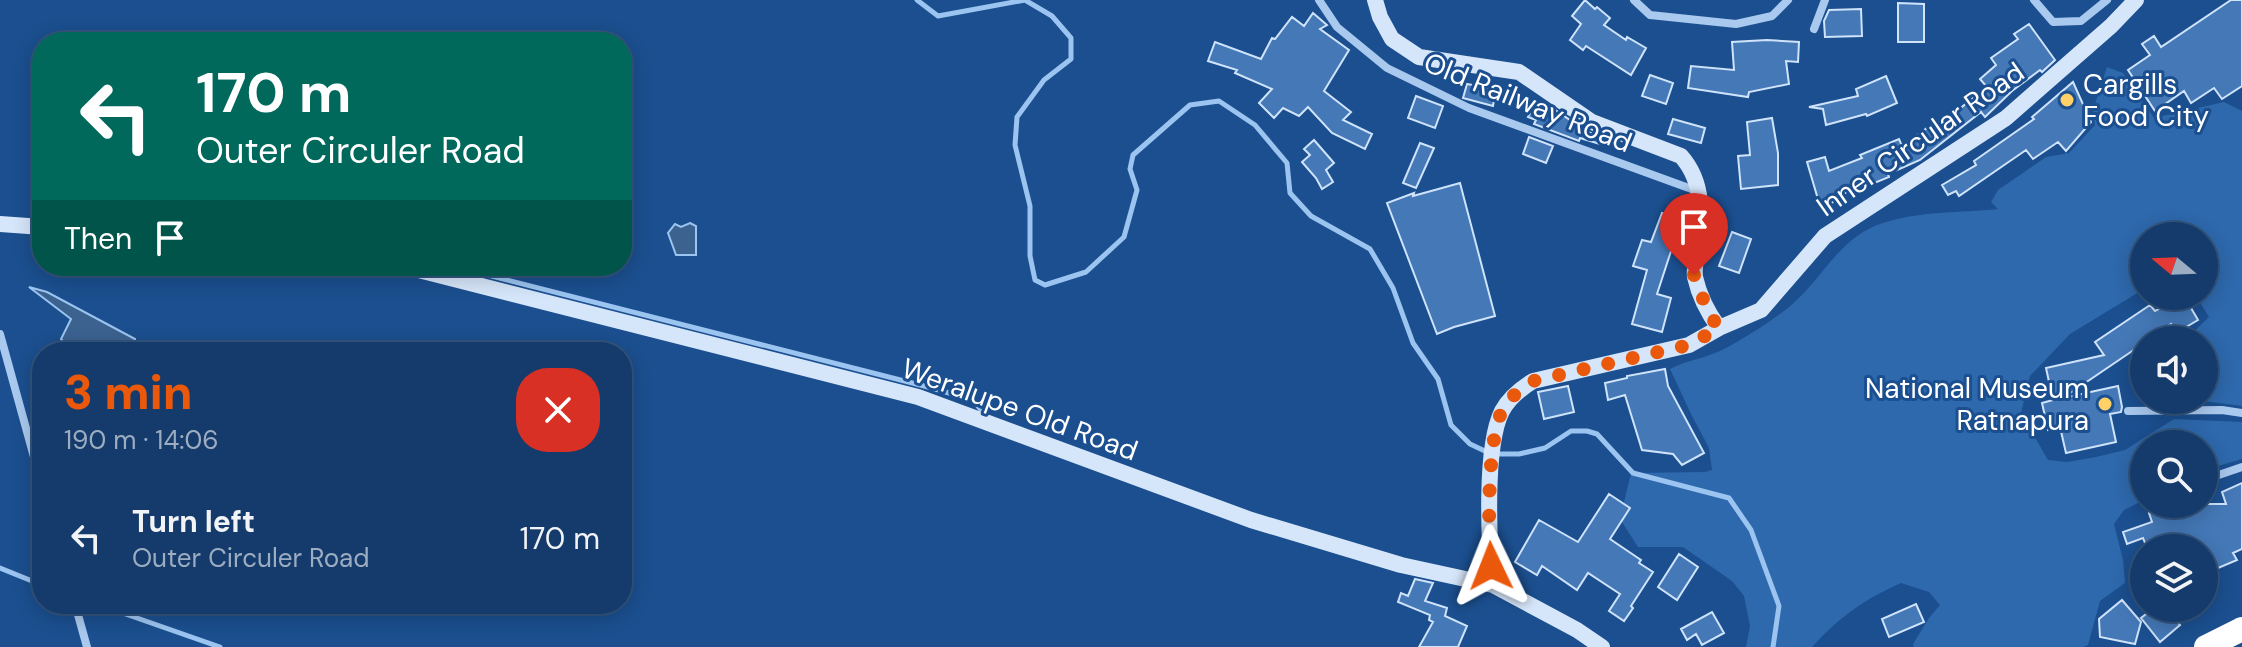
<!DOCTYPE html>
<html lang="en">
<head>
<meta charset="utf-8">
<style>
  body { margin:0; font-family:"DM Sans",sans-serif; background:#214673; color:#f1f3f6; height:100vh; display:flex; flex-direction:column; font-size:30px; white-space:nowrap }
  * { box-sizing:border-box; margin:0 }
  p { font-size:26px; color:#9dadc1 }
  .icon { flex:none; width:44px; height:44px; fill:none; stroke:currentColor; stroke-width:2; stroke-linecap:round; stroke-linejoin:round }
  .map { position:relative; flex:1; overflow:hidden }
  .drawer { position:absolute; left:32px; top:342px; width:600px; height:272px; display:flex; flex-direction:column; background:#143b6b; border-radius:32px; box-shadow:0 4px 20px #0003,0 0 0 2px #33557e }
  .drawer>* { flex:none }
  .top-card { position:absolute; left:32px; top:32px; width:600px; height:244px; border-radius:32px; box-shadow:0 4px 20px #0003,0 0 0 2px #33557e; background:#00695c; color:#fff; overflow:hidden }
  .needle { width:52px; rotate:289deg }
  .buttons { position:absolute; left:2130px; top:222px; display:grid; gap:16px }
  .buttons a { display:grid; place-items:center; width:88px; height:88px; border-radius:50%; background:#143b6b; box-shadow:0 4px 20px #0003,0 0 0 2px #33557e; font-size:40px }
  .pin { position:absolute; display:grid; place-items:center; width:68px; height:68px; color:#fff; margin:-82px -34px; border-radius:50% 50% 50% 0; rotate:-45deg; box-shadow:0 0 8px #0007 }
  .pin .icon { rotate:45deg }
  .me { position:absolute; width:88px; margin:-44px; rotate:358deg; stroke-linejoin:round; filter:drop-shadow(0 0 6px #0008) }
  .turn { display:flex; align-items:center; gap:28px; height:168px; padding:0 32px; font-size:36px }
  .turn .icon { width:104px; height:104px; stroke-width:2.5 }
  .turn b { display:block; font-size:56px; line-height:68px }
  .then { display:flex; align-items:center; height:76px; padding:0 32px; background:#0003; gap:16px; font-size:30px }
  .round { display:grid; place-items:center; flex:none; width:84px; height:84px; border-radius:32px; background:#214673 }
  .headline { display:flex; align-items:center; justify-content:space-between; height:136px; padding:0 32px }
  h1 { font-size:48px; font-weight:800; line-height:60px; color:#ea580c }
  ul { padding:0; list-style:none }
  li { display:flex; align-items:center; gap:24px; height:120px; padding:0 32px }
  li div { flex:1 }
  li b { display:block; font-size:30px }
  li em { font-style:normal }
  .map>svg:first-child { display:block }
</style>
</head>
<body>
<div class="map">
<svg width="2242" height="647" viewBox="0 0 2242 647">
  <rect width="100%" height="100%" fill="#1b4f8f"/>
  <!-- green -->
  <path fill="#2e69ad" d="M2107,67L2123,73L2154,118L2224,102L2242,111V406L2195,400H2204V340H2185L2209,317L2196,296H2204V236H2144V289L2070,334L2030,376L2021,413L2048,460L2067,462L2096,457L2125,450L2174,419L2242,422V459L2204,470V444H2144V500L2124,510L2114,524L2123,560L2125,583L2100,601L2088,645L2083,647H1914L1913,644L1929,618L1940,605L1929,592L1901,583C1862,601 1842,615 1812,647H1746L1750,626L1744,596L1732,581L1683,547H1638L1620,519L1631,473L1705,472L1712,470L1709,448L1691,414L1670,369C1687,360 1706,358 1722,350C1743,339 1765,325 1784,311C1820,285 1837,237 1883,223C1920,211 1959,213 1998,209L1991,202L1998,190L2046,157L2069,153L2095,125L2093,110Z"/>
  <!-- water -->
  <path fill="#3c6290" stroke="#9cc4f0" stroke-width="2" d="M690,223L696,226V255H676L668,233L675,224L681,227Z
    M29,287L47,292L135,339L137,352H72L61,339L71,319Z"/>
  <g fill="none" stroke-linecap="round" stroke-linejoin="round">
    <!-- stream -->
    <path stroke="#9cc4f0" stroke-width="5" d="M917,0L938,16L1025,0L1052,16L1071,38V59L1044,80L1017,117L1015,145L1030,206V256L1035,280L1045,285L1086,272L1124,237L1137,190L1130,169L1133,155L1190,105L1219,101L1255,125L1287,163L1290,193L1311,216L1370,249L1393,288L1413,343L1438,379L1451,425L1470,444L1487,452
      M452,266L932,388L973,400L985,415
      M1497,454H1519L1545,448L1571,431H1587L1597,434L1633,473L1729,498L1751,530L1779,606L1773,647
      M0,568L42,585
      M97,604L220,647"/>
  </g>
  <!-- building -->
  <path fill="#4478b7" stroke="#cfe3fa" stroke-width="2" d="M1585,0L1595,9L1597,7L1610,18L1604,25L1626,40L1627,37L1646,48L1631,75L1586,46L1583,50L1570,40L1581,24L1572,16Z
    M2231,0H2242V86L2222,99L2214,88L2191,103L2184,91L2155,111L2128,70L2150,55L2142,44L2154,36L2161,47Z
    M1898,3L1924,4V42H1898Z
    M1861,9L1862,36L1825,37L1824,21L1829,10Z
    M1313,13L1327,25L1320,29L1349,50L1324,91L1351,112L1343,120L1372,134L1365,149L1332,133L1308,107L1299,116L1283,108L1274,118L1259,103L1272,89L1235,73L1237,70L1208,61L1215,42L1261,59L1272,38L1275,39L1292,17L1304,26Z
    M2029,24L2055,60L2042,72L2040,70L2012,91L1985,117L1981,112L1920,160L1888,174L1889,177L1872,184L1871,181L1836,197L1837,201L1820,206L1807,162L1825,157L1829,171L1862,158L1860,155L1899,139L1902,146L1927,128L1930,132L1987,87L1980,79L1996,65L1991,58L2018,39L2014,34Z
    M1767,40L1799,42L1798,62L1786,61L1789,84L1749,92L1748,97L1688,88L1691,66L1734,70L1732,42Z
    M1650,75L1673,83L1666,104L1642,96Z
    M1886,76L1897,103L1867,116L1866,114L1826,125L1823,109L1809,107L1858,96L1856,89Z
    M2073,82L2091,122L2066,151L2058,142L2033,159L2026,150L1959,196L1956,191L1948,195L1942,185L1976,165L1974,161L2034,119L2032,117Z
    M1467,84L1496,89L1493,106L1463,98Z
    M1416,96L1443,106L1435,128L1408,118Z
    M1536,101L1548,105L1586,131L1602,138L1600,144L1580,138L1579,141L1534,124L1536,120L1528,117Z
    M1772,118L1778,153V185L1741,189L1738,156L1750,155L1747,122Z
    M1673,119L1705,128L1701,143L1668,134Z
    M1529,137L1553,146L1546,163L1523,154Z
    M1314,140L1334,163L1326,170L1333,182L1322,189L1316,178L1302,162L1310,155L1304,149Z
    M1420,143L1434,148L1416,188L1403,183Z
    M1460,183L1495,316L1454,327L1437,334L1387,203L1414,193L1413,196Z
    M1662,213L1686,222L1678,244L1674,242L1657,294L1671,298L1662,332L1632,324L1647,270L1633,266L1642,240L1651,242Z
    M1732,232L1751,239L1739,273L1719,266Z
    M2182,296H2184L2198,320L2176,333L2171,324L2148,340H2144V343L2063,398L2118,386L2122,407L2121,412L2110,414L2116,442L2066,453L2060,427L2048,430L2042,403L2053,400L2046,368L2104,355L2095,342L2150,305L2155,311Z
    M1665,369L1668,386L1704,453L1682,465L1673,454L1642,450L1625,395L1608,400L1605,383L1627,378V376Z
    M1568,386L1574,412L1544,419L1538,392Z
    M2242,483V549L2233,553L2237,560L2204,574V548H2147L2143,538L2127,544L2123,532L2152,522L2149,513L2172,504H2226L2222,492Z
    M1609,494L1630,508L1610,539L1641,560L1639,563L1653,572L1631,606L1633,608L1624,621L1609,611L1620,594L1588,573L1577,590L1542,566L1537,575L1515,562L1539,520L1578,542Z
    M1679,554L1698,567L1677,600L1658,587Z
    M1415,579L1433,583L1425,601L1447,608L1445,616L1467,626L1458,647H1419L1433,622L1429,620L1430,615L1398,602L1401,593L1408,596Z
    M2122,600L2141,622L2135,644L2100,637L2099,619Z
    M1916,604L1924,622L1889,637L1882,619Z
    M2154,608H2167L2180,625L2160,642L2141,618Z
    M1712,612L1724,633L1702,645L1696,634L1687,640L1681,629Z"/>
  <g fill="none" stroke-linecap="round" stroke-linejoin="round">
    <!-- street -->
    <path stroke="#a9c9ee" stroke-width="8" d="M1319,0L1337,27L1387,68L1469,108L1697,191
      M1634,0L1650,15L1736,24L1772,16L1788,0
      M2034,0L2053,22L2081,21L2107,0
      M1814,29L1825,0
      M0,334L42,486
      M2128,411L2222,410L2242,413
      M2204,480L2242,467
      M75,604L87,647"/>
    <!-- secondary -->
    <path stroke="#d6e6fa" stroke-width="16" d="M1375,0L1380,17L1392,39L1419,57L1519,72L1592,122L1681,156C1705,183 1702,218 1697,252C1696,259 1694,269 1695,277C1699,295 1708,313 1719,328
      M0,224L42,227
      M403,266L918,397L1251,520L1401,565L1493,585L1577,630L1602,647
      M1493,585C1489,544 1484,447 1502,411C1509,398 1520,389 1533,381L1689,345L1719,328L1761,310L1825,236L2006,118L2111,26L2136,0"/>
    <!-- highway -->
    <path stroke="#fff" stroke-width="24" d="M2206,647L2242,629"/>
  </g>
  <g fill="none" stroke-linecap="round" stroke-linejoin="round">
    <!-- route -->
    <path stroke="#ea580c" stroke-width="14" stroke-dasharray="0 25.2" d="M1491,566C1488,531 1487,441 1502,411C1509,398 1520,389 1533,381L1689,345L1719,328L1708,312L1694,275"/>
  </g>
  <!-- markers -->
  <g fill="#ffd166" stroke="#1b4f8f" stroke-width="3">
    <circle cx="2067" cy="100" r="8"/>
    <circle cx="2105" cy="404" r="8"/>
  </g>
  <g text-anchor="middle" stroke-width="6" stroke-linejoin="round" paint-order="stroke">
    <!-- poi labels -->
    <g font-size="28" fill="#fff" stroke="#1b4f8f" text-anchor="start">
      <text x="2083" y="94">Cargills<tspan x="2083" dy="32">Food City</tspan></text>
      <text x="2089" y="398" text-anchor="end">National Museum<tspan x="2089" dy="32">Ratnapura</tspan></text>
    </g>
    <!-- street labels -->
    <g font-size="28" fill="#fff" stroke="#1b4f8f">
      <text transform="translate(1528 102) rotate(22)" y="10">Old Railway Road</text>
      <text transform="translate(1920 139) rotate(-35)" y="10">Inner Circular Road</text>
      <text transform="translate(1020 409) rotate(20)" y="10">Weralupe Old Road</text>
    </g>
  </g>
</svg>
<div class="buttons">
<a><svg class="needle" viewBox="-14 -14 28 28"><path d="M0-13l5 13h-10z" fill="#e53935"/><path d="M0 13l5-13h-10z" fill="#9dadc1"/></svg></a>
<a><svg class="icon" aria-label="sound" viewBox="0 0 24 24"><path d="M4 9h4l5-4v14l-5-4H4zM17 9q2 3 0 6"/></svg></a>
<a><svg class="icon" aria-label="search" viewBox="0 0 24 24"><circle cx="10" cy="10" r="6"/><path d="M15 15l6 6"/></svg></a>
<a><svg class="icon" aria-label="layers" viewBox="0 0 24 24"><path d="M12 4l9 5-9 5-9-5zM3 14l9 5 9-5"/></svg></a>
</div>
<div class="pin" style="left:1694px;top:275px;background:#d93025"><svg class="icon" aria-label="arrive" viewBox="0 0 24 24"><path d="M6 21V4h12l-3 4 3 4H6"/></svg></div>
<svg class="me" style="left:1491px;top:566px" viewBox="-20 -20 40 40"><path d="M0-17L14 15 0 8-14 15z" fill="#ea580c" stroke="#fff" stroke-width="4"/></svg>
<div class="top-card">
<div class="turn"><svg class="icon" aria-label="left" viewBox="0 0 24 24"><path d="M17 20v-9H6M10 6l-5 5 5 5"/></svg><div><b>170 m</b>Outer Circuler Road</div></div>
<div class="then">Then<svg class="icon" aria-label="arrive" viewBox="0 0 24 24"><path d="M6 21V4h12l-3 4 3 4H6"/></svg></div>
</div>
<section class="drawer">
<div class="headline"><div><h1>3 min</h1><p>190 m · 14:06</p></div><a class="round" style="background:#d93025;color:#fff"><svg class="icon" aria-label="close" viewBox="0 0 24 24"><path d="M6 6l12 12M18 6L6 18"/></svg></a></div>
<ul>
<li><svg class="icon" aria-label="left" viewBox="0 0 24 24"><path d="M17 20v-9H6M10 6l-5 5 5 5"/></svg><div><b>Turn left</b><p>Outer Circuler Road</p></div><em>170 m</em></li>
</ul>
</section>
</div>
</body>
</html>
